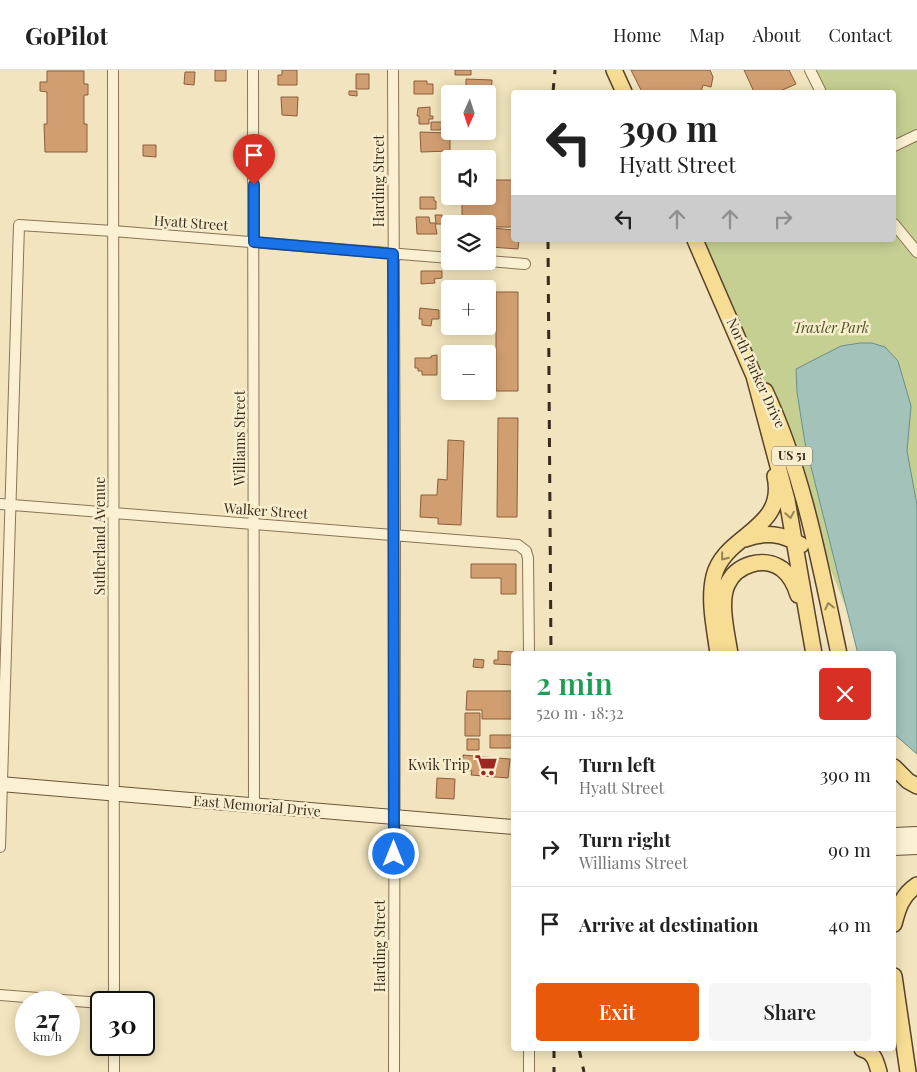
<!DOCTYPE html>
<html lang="en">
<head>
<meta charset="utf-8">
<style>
  body { margin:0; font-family:"Playfair Display",serif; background:#f6f6f6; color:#222; height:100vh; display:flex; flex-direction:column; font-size:19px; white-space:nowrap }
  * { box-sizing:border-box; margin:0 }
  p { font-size:16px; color:#767676 }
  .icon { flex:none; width:28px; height:28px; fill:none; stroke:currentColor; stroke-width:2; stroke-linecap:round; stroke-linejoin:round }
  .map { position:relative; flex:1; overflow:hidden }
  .sheet { position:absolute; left:511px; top:581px; width:385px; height:400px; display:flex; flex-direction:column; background:#fff; border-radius:5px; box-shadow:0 2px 12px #0003 }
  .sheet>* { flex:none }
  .guide { position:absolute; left:511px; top:20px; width:385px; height:152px; border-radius:5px; box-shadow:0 2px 12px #0003; background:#fff; color:#222; overflow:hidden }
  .needle { width:32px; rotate:183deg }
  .tools { position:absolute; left:441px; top:15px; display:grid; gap:10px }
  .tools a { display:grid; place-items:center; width:55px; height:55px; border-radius:5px; background:#fff; box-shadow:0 2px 12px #0003; font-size:25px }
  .speed { position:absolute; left:15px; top:921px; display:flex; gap:10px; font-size:25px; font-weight:700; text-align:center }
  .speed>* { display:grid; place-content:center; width:65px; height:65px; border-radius:50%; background:#fff; box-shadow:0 2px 12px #0003; line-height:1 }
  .speed small { font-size:12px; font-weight:400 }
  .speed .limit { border:2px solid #111; border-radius:8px; background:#fff; color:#111 }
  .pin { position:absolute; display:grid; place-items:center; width:42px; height:42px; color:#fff; margin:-51px -21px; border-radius:50% 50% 50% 0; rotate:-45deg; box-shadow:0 0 5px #0007 }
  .pin .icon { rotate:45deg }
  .me { position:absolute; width:55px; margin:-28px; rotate:0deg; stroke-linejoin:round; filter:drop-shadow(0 0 4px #0008) }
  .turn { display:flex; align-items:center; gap:18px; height:105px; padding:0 25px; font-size:22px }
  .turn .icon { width:65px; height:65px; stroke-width:2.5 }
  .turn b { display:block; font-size:35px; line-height:42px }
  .lanes { display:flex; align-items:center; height:48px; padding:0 25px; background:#0003; justify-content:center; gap:25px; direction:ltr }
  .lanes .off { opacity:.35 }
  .round { display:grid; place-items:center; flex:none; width:52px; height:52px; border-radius:5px; background:#f6f6f6 }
  .summary { display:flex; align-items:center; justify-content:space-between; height:85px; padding:0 25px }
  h1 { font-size:30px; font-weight:600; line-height:38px; color:#1e9e55 }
  .cta { display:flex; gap:10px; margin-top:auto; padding:10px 25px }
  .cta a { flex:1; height:58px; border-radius:5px; background:#ea580c; color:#fff; font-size:20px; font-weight:600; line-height:58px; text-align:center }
  .cta a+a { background:#f6f6f6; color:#222 }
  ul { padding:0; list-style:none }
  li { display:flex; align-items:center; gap:15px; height:75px; padding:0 25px; border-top:1px solid #e0e0e0 }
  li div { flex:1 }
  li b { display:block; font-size:19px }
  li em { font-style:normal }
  header { display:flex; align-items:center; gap:30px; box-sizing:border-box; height:70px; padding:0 25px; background:#fff; border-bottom:1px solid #e0e0e0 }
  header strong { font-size:24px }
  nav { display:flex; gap:28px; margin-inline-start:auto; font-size:18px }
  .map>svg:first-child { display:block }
</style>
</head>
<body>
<header>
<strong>GoPilot</strong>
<nav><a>Home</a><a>Map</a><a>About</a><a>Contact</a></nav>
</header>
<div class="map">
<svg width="917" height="1002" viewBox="0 0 917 1002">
  <rect width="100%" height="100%" fill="#f1e4be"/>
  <!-- green -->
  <path fill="#c5cf92" d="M810,0H917V684L894,664V584H858L847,540L697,170H894V22H821Z"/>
  <!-- water -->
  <path fill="#a2c2ba" stroke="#699088" d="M860,273H872L885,277L898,291L911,336L907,381L917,435V684L894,664V584H858L805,373L797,322L796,299L841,276Z"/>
  <!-- building -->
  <path fill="#d19e71" stroke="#8b5e3a" d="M215,0H226V11H215Z
    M282,0H297V15H278V5H282Z
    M455,0H471V5H455Z
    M631,0H710L713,7L711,17L703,15L701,22H642Z
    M744,0H789L796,14L778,22H754Z
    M47,1H84V14H88V25H84V54H87V82H45L44,54H47V22L40,21V12H47Z
    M185,2H195L194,15L184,14Z
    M356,4H369V19H356Z
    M466,9L492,10L490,48H488V24H466Z
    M414,11H427V14H433V24H414Z
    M448,18L460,19V24H450V32H447Z
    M349,21H357V26L349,25Z
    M281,27H298L297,46L282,45Z
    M430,37V46H433V49H429V54H419V46H417L418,38Z
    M431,52H442L441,60H431Z
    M420,62L450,63V81L421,82Z
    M143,75H156V87L143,86Z
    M488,110H514V157H488V154H462V126H488Z
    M420,127H434V131H436V139H420Z
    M435,145H442V154H436Z
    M416,147H429L430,153H435L437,164H417Z
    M492,158L514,160V170H519L518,179L490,177Z
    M421,201H442V208L434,209L435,213L421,214Z
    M496,222H518V321H496Z
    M420,238L439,240V249H432L431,256L422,255V249H419Z
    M437,285V305H422V301H418V298H415V288H431V286Z
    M498,348H518L517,447H497Z
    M448,370L464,371L461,455L438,454V448L420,447L421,425H437L438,409L447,410Z
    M471,494H516V524H501V508H471Z
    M498,581L515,582L514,584V595L494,594V590H498Z
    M474,589L484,590L483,598L473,597Z
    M467,621H514V649H482V640H466Z
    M465,643H480V666H465Z
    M490,665H514V678H490Z
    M467,669H479V680H467Z
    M463,685L510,689L508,708L471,705L472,701L462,700Z
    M437,708L455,709L454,729L436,728Z"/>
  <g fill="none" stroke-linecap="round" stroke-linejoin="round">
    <defs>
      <path id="minor" d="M113,0L114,932
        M253,0L254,735
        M393,0L395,465L394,1002
        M810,0L821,22
        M894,76L917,65
        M894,154L917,182
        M488,191L525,194
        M0,434L518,475L526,481L528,488L529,584
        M0,777L19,155L113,161L450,188
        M0,925L101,933
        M529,979V1002
        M114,1002V975"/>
      <path id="secondary" d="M0,714L514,757
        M894,765L917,764
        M894,778L917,777"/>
      <path id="primary" d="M614,0L624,22
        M695,170L754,306L787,430L814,584
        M765,321C804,404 820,495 839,584
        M745,469C766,461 783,464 801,475
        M718,584C715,559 708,531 714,506C724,464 787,460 775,406
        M730,584C727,564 719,533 727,515C736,494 764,486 782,499C791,506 795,515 798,525
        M894,697L908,711L917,716
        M894,854C898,838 902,825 917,815
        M894,906L908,1002
        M862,979C874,982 876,991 879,1002"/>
    </defs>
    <!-- minor casing -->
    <use href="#minor" stroke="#8a7456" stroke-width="12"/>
    <!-- secondary casing -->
    <use href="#secondary" stroke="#6c5539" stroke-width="16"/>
    <!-- primary casing -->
    <use href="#primary" stroke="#57422b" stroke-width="18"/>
    <!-- minor -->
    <use href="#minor" stroke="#fbf1d2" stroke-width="10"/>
    <!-- secondary -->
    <use href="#secondary" stroke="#fbf1d2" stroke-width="14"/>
    <!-- primary -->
    <use href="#primary" stroke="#f7dd93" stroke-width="15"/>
    <!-- rail -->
    <path stroke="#392b1b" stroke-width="3" stroke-dasharray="9 9" stroke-linecap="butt" d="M553,22L555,0
      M548,170L551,584
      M554,979V1002
      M579,979L584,1002"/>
  </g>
  <!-- one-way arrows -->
  <defs><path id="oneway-chevron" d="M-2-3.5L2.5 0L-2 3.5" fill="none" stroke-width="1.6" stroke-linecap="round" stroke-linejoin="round" transform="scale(1.25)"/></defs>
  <g stroke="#988457">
    <use href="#oneway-chevron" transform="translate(790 445) rotate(80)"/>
    <use href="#oneway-chevron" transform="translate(724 487) rotate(129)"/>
    <use href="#oneway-chevron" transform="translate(829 536) rotate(-102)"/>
  </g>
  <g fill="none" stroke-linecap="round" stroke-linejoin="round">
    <defs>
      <path id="route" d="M254,115V172L393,184L394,784"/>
    </defs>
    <!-- route casing -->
    <use href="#route" stroke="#114b97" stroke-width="12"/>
    <!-- route -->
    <use href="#route" stroke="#1a73e8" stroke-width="9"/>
  </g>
  <!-- icons -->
  <defs>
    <symbol id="supermarket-bare" viewBox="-9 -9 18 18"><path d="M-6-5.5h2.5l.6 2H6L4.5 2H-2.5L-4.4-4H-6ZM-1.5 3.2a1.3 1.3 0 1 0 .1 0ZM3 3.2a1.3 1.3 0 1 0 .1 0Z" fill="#9d2722" stroke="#f8eece" stroke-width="2.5" paint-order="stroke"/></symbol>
  </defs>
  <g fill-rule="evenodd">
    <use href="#supermarket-bare" x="470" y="679" width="32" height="32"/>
  </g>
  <g text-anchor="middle" stroke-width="5" stroke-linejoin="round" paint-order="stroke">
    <!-- shield labels -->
    <rect fill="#f8eece" stroke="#726651" stroke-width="1" x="772" y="376.5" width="40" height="19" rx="4"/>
    <g font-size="12" font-weight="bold" fill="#392b1b">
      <text x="792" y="390">US 51</text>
    </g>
    <!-- street labels -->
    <g font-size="14" fill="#392b1b" stroke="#f8eece">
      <text transform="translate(379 111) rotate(-90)" y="5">Harding Street</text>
      <text transform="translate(191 153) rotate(4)" y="5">Hyatt Street</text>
      <text transform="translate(756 303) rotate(65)" y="5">North Parker Drive</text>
      <text transform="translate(240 368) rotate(-90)" y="5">Williams Street</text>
      <text transform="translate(266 441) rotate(4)" y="5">Walker Street</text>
      <text transform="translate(100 466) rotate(-90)" y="5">Sutherland Avenue</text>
      <text transform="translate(257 736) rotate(5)" y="5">East Memorial Drive</text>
      <text transform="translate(380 876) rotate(-90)" y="5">Harding Street</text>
    </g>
    <!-- park labels -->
    <g font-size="14" font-style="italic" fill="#465621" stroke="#f8eece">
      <text x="831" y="263">Traxler Park</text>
    </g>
    <!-- poi labels -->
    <g font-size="14" fill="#392b1b" stroke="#f8eece" text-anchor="end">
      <text x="470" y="700">Kwik Trip</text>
    </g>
  </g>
</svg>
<div class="tools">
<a><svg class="needle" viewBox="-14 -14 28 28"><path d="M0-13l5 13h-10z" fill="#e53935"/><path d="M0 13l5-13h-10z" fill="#767676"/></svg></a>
<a><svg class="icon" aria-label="sound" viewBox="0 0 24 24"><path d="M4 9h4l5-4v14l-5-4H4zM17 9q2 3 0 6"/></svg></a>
<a><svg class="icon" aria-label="layers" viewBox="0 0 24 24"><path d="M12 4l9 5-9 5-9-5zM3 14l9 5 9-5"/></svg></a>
<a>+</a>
<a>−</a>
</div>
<div class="speed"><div>27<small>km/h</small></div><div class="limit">30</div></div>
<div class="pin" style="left:254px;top:115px;background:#d93025"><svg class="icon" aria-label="arrive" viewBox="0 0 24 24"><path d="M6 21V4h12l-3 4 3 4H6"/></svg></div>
<svg class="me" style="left:394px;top:784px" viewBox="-20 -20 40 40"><circle r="17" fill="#1a73e8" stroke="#fff" stroke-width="3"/><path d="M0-11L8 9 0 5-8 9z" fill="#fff"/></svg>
<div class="guide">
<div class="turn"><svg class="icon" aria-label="left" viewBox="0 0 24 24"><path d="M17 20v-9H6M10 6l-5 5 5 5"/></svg><div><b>390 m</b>Hyatt Street</div></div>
<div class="lanes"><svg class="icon" aria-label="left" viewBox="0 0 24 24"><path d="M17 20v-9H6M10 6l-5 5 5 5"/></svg><svg class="icon off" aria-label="ahead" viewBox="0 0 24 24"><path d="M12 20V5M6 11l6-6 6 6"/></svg><svg class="icon off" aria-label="ahead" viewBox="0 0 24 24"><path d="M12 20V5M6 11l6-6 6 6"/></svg><svg class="icon off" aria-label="right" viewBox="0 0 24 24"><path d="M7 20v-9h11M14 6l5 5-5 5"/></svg></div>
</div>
<section class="sheet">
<div class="summary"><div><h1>2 min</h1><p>520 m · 18:32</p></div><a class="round" style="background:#d93025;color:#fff"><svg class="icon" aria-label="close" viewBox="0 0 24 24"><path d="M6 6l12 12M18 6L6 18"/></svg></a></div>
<ul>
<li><svg class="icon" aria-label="left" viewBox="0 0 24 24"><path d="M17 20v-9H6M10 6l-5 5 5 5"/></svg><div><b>Turn left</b><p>Hyatt Street</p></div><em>390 m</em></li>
<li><svg class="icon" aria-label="right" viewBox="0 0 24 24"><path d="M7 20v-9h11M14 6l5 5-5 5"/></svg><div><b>Turn right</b><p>Williams Street</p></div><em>90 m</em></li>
<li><svg class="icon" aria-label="arrive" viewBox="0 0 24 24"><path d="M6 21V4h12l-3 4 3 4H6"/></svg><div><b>Arrive at destination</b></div><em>40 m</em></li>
</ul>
<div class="cta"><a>Exit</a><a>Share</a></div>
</section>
</div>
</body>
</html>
